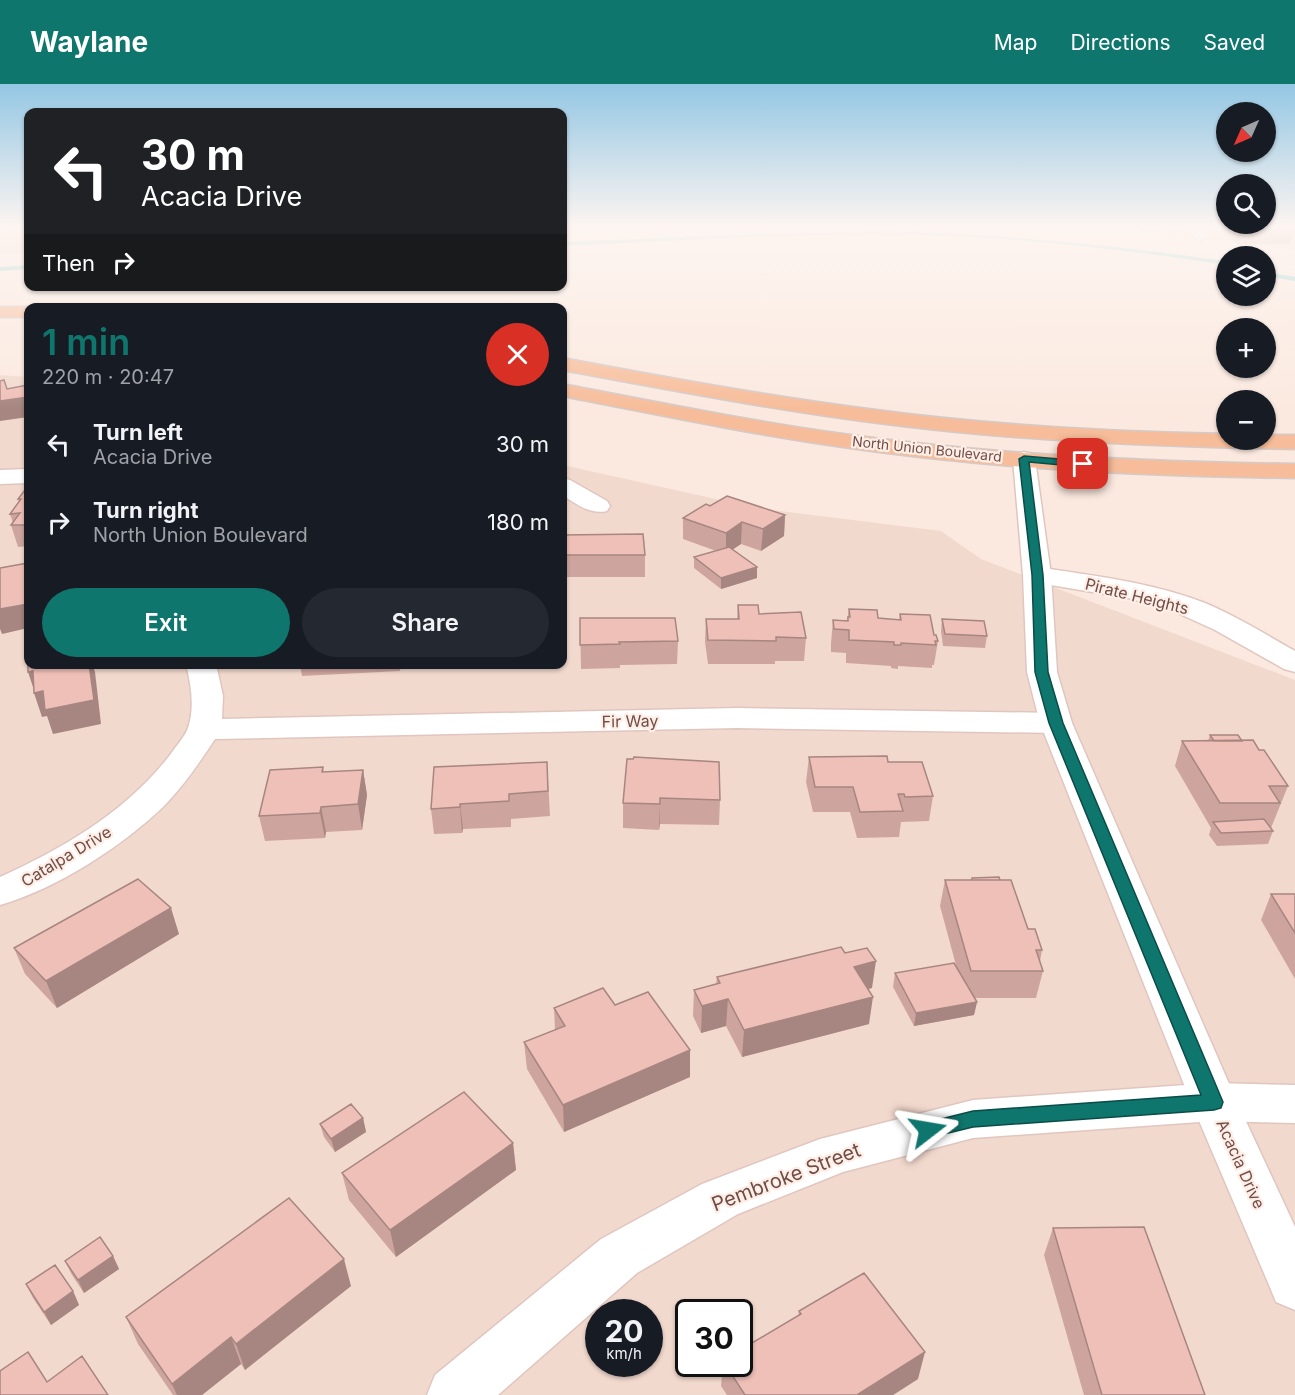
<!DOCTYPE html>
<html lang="en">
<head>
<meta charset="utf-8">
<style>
  body { margin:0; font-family:Inter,sans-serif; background:#242831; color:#f1f3f6; height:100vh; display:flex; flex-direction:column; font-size:22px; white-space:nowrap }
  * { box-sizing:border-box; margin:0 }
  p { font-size:20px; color:#9ea1a6 }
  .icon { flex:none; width:33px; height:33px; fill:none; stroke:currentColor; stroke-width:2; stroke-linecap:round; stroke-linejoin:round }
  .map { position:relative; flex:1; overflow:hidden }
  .side { position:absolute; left:24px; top:219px; width:543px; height:366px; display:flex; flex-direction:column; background:#171b24; border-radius:12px; box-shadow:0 2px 4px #0004 }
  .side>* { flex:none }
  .hud { position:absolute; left:24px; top:24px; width:543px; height:183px; border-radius:12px; box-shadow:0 2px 4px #0004; background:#202124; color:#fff; overflow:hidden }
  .needle { width:39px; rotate:225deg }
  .controls { position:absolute; left:1216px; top:18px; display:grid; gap:12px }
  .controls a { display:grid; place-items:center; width:60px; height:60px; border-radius:50%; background:#171b24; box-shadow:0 2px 4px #0004; font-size:30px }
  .speed { position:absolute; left:585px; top:1215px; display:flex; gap:12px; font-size:30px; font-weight:700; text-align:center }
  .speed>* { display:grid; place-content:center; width:78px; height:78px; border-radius:50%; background:#171b24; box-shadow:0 2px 4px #0004; line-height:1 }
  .speed small { font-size:15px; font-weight:400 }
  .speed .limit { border:3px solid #111; border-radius:9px; background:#fff; color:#111 }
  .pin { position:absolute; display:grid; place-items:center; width:51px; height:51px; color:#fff; margin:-26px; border-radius:12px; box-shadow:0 3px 9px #0006 }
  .me { position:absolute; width:66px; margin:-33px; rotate:76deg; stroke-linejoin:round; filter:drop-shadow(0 0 4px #0008) }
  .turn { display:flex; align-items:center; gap:21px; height:126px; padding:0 18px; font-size:27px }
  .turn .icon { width:78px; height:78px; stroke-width:2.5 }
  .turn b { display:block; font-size:42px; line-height:51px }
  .then { display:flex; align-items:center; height:57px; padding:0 18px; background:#0003; gap:12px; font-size:22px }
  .round { display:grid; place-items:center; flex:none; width:63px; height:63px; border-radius:32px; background:#242831 }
  .summary { display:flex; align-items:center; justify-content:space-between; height:102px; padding:0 18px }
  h1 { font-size:36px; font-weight:600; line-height:45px; color:#0f766e }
  .primary-button { display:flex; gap:12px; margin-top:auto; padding:12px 18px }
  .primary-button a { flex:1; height:69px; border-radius:36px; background:#0f766e; color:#fff; font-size:24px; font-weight:600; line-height:69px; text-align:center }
  .primary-button a+a { background:#242831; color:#f1f3f6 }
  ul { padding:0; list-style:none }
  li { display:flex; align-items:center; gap:18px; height:78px; padding:0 18px }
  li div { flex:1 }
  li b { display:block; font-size:22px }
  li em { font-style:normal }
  header { display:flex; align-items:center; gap:36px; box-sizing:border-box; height:84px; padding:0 30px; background:#0f766e; color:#fff }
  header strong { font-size:28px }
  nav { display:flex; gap:33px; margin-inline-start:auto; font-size:21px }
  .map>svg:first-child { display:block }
</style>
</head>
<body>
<header>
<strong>Waylane</strong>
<nav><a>Map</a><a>Directions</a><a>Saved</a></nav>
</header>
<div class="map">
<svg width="1295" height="1311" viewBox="0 0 1295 1311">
  <rect width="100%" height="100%" fill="#fbe9df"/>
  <!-- residential -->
  <path fill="#f2d9ce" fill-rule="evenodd" d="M0,142H28V169L0,170Z
    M1090,142H1295V166L1093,142Z
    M0,291L28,293V580H562L563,381L756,424L941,447L981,475L1295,596V1311H0ZM598,1228H650V1280H598ZM688,1228H740V1280H688Z"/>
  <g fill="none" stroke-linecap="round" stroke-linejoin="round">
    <!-- stream -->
    <path fill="#9cd4ce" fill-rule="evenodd" d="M901,147C1010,151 1119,162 1227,177V181C1120,165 1011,152 902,151C789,149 675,157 562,162V158L722,151Z
      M28,181V185L0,187V183Z
      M1266,188L1295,193V197L1266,192Z"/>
    <defs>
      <path id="minor" d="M1181,142H1197L1209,152L1202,156L1197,155Z
        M28,385V399L0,400V386Z
        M562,394L570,396L607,417L610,422L607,427C590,431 577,420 562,411Z
        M1037,483C1094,492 1151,498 1205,519C1236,532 1265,550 1295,567V588L1284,585L1215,546L1171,526L1128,514L1027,497L1023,491L1027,485Z
        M186,580H216L223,612L222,635L737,624L1056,629L1067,632L1072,639L1067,646L1056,649L737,644L215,655C200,678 184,701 165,721C123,762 56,805 0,821V793C64,764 127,727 170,671C176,662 184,654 188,644C195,623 191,601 186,580Z
        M1214,999L1295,1001V1039L1214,1037L973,1054L843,1088L738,1130L637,1189L498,1311H427L435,1291L601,1155L702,1100L820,1055L973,1016Z"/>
      <path id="tertiary" d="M1024,368L1032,370L1035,375L1051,491L1057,588L1072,639L1237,1018L1295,1143V1226L1276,1218L1269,1201L1191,1018L1040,639L1027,588L1023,491L1013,375L1016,370Z"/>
      <path id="primary" d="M0,223H28L31,224H28V233H0Z
        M562,274C664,293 766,312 868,325C987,341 1107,348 1227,350V356H1266V351H1295V365C1167,363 1038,358 911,343C794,330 678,307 562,286Z
        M562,300C656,318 749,337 843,350C993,371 1144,378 1295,380V394C1144,392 993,385 843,363C749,350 656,330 562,312Z"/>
    </defs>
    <!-- minor casing -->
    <use href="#minor" stroke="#e0c6bf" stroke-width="3"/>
    <!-- tertiary casing -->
    <use href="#tertiary" stroke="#e0c6bf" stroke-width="3"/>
    <!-- primary casing -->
    <use href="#primary" stroke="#d4cac8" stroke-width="3"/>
    <!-- minor -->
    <use href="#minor" fill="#fff" fill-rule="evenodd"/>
    <!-- tertiary -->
    <use href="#tertiary" fill="#fff" fill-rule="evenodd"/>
    <!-- primary -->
    <use href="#primary" fill="#f7bd9a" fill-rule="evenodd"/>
  </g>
  <!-- wall -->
  <path fill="#cea59e" d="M1111,142H1168L1167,146L1113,143Z
    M1213,142H1288L1295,145L1290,160H1238L1220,147V145H1218Z
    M28,406V462L18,463L11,441L13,439L10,430L19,419L18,415Z
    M710,422L785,431L784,452L761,467L741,460L733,465L757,483V494L721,505L694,484V473L716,467L683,455V434Z
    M562,451L645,471V493H562Z
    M738,521L759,530L806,554L804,577H775V580H708L705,558L706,535H737Z
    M849,525L878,534L899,536L900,530L934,551L938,557L934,581H932V584L898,582V585L891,584V582L846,579V569L831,568V559L833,536H847Z
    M580,534L678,557L677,580L620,581V584L581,585Z
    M942,535L987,552L985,564L943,562L941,547Z
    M300,580H401L400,587L302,592Z
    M458,580H549L539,581L538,584L494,585V581L458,582Z
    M1210,651L1242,657L1259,666L1288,702L1271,744L1273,747L1268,760L1217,762L1209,751L1211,744L1175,682L1182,657H1208Z
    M809,673L888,678L933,712L929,737L901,738L899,753L857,754L850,728H813L806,698Z
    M547,678L550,732L511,735V743L463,745L462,749L434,750L431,725Z
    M719,678L720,716L719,741L660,740L659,746L623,744V719Z
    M323,683L324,688L363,686L367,711L362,746L326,748L325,754L265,757L259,732Z
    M972,794L1028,845L1042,866L1040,877L1043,887L1036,914H974L977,918L974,931L914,942L893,903L895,889L957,885L940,822L945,796H971Z
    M1271,810H1295V895L1261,836Z
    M179,850L57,924L25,890L14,864Z
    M717,893L872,904L868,905L869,940L742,973L726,942L701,949L693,932L694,906L716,900Z
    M615,921L690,966V993L564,1048L527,985L524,958L555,946L554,924Z
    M363,1034L366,1048L335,1068L324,1053L320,1040Z
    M513,1059L516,1086L396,1173L349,1116L342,1089Z
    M1053,1144L1205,1311H1084L1044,1171Z
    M113,1172L119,1185L84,1209L72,1191L65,1177Z
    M26,1200L73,1207L79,1221L51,1241L33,1214Z
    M351,1202L245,1286L241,1280L202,1311H173L138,1260L126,1233Z
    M799,1227L918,1295L893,1311H727L721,1302L723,1280H740L798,1232Z"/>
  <!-- shaded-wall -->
  <path fill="#a78681" d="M0,142H19L9,143V145L0,146Z
    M28,313V333L0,337V317Z
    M785,431L784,452L761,467L763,445Z
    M742,438L741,460L726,470V449Z
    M757,483V494L721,505V494Z
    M28,520V544L2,550L0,545V525Z
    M92,580L95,588L101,640L53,650L47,632L42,633L34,609H35L28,588Z
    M363,686L367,711L362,746L358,720Z
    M660,714V740L659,746L660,720Z
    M460,720L463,745L462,749L460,723Z
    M321,723L326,748L325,754L320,729Z
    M171,824L179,850L57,924L46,897Z
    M876,877L872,904L850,909L854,883Z
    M873,913L869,940L742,973L744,946Z
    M728,915L726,942L701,949L702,922Z
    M977,918L974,931L914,942L916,929Z
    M690,966V993L564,1048L563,1021Z
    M363,1034L366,1048L335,1068L331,1055Z
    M513,1059L516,1086L396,1173L390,1146Z
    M113,1172L119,1185L84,1209L78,1196Z
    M344,1175L351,1202L245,1286L236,1260Z
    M73,1207L79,1221L51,1241L44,1228Z
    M231,1253L241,1280L202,1311H177L172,1300Z
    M925,1268L918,1295L893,1311H857Z"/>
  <!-- building -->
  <path fill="#efc0b8" stroke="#a78681" stroke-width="1.5" d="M1236,142H1288L1295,145L1242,146Z
    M4,296L7,305L28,301V313L0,317V297Z
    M25,406H28V441H11L20,429L10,430L21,415H18Z
    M727,412L785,431L763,445L742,438L726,449L683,434L706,420L710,422Z
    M643,450L645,471H562V451Z
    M729,463L757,483L721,494L694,473Z
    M28,479V520L0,525V484Z
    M738,521H758L759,530L801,528L806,554L776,553V557L708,556L706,535H739Z
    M849,525L877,526L878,534L901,536L900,530L930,531L934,551H936L938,557H935L936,561L901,559V561H894V558L849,556V546L834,545L833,536L848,537V533H850Z
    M580,534H675L678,557L619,558L620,560L580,561Z
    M942,535L984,537L987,552L945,550Z
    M28,576V580H89L94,616L45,626L43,607L34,609L33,587L28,588Z
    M1210,651H1238L1242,657H1214Z
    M1253,656L1259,666H1264L1288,702H1269L1280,719H1220L1182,657Z
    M887,672L888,678H922L933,712L905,713L904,710H898L903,727L860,728L853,703H815L809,673Z
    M634,673L719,678L720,716L660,714V720L623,719L627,675H633Z
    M547,678L548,707L509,710V717L460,720V723L431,725L434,683Z
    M323,683L322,688L363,686L358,720L321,723L320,729L259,732L270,686Z
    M1264,735L1273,747L1221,749L1213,738Z
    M999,793L1000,796H972V794Z
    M138,795L171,824L46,897L14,864Z
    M945,796H1011L1028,845H1035L1042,866H1036L1043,887H971Z
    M1271,810H1295V849Z
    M841,863L845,869L867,864L876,877L854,883L873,913L744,946L728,915L702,922L694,906L720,899L717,893Z
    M954,879L977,918L916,929L895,889Z
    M603,904L615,921L648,908L690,966L563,1021L524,958L565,942L554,924Z
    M464,1008L513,1059L390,1146L342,1089Z
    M351,1020L363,1034L331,1055L320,1040Z
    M289,1114L344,1175L236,1260L231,1253L172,1300L126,1233Z
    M1144,1143L1205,1311H1102L1053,1144Z
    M100,1153L113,1172L78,1196L65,1177Z
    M55,1181L73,1207L44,1228L26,1200Z
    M864,1189L925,1268L857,1311H745L725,1280H740V1266L801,1230L799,1227Z
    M28,1268L47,1298L82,1272L108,1311H0V1287Z"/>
  <!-- sky -->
  <linearGradient id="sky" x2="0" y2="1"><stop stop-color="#94c7e4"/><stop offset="0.44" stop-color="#fdf5f1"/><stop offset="1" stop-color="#fdf5f1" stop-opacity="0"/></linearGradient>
  <rect width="1295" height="325" fill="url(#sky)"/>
  <!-- route -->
  <path fill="#0f766e" stroke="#0a4d48" stroke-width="1.5" d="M1024,372L1083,377L1088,380L1083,383L1029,378L1043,491L1048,588L1063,639L1223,1018L1221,1024L1214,1026L973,1043L928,1054L921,1052L918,1046L921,1040L973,1027L1201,1011L1049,639L1035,588L1032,491L1019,375Z"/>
  <g text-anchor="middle" stroke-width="4.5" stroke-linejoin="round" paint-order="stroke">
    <!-- far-street labels -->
    <g font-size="14" fill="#704d49" stroke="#feeee5">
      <text transform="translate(927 365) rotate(6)" y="5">North Union Boulevard</text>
    </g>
    <!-- street labels -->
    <g font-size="16" fill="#704d49" stroke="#feeee5">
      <text transform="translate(1137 512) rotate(14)" y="6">Pirate Heights</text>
      <text transform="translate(630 637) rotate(-1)" y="6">Fir Way</text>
      <text transform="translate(66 772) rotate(-31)" y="6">Catalpa Drive</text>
      <text transform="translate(1241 1080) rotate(66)" y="6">Acacia Drive</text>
    </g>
    <!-- near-street labels -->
    <g font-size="20" fill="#704d49" stroke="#feeee5">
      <text transform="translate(786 1093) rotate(-21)" y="7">Pembroke Street</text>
    </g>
  </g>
</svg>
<div class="controls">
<a><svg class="needle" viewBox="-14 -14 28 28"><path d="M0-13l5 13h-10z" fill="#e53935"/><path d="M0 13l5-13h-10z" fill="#9ea1a6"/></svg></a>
<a><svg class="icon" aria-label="search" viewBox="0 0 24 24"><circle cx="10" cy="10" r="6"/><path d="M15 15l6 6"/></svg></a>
<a><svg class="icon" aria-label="layers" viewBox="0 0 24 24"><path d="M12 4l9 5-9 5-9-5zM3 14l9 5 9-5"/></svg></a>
<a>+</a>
<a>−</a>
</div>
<div class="speed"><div>20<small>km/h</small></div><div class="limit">30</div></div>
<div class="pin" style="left:1083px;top:380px;background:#d93025"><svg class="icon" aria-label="arrive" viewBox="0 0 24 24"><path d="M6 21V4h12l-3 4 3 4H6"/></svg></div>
<svg class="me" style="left:928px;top:1046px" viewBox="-20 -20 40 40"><path d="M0-17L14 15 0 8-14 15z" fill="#0f766e" stroke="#fff" stroke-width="4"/></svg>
<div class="hud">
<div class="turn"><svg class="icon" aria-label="left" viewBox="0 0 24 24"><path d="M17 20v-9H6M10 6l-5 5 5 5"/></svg><div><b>30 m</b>Acacia Drive</div></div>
<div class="then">Then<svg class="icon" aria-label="right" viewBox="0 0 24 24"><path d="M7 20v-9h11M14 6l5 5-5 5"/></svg></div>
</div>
<section class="side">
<div class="summary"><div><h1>1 min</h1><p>220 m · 20:47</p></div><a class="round" style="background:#d93025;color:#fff"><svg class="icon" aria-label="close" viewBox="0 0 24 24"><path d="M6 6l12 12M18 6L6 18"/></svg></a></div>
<ul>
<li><svg class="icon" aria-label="left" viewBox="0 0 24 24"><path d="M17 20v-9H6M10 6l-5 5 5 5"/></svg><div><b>Turn left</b><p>Acacia Drive</p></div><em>30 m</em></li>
<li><svg class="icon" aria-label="right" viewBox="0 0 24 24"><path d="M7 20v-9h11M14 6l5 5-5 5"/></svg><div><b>Turn right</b><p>North Union Boulevard</p></div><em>180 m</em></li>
</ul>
<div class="primary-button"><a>Exit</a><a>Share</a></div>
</section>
</div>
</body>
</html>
